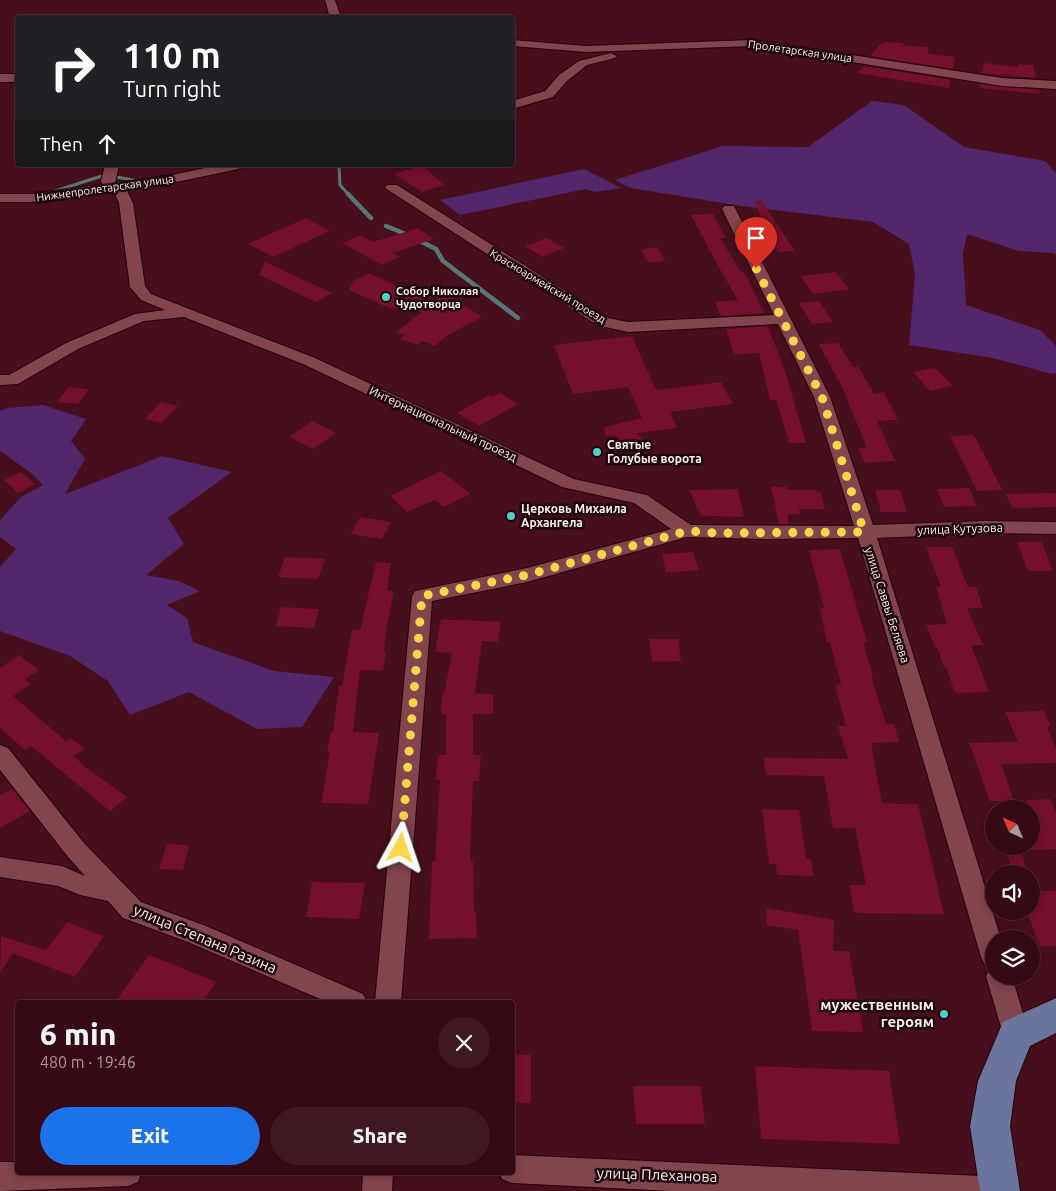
<!DOCTYPE html>
<html lang="en">
<head>
<meta charset="utf-8">
<style>
  body { margin:0; font-family:Ubuntu,sans-serif; background:#401822; color:#f1f3f6; height:100vh; display:flex; flex-direction:column; font-size:19px; white-space:nowrap }
  * { box-sizing:border-box; margin:0 }
  p { font-size:16px; color:#aa9aa0 }
  .icon { flex:none; width:28px; height:28px; fill:none; stroke:currentColor; stroke-width:2; stroke-linecap:round; stroke-linejoin:round }
  .map { position:relative; flex:1; overflow:hidden }
  .details { position:absolute; left:15px; top:1000px; width:500px; height:175px; display:flex; flex-direction:column; background:#350a14; border-radius:5px; box-shadow:0 2px 8px #0003,0 0 0 1px #4f2b34 }
  .details>* { flex:none }
  .guide { position:absolute; left:15px; top:15px; width:500px; height:152px; border-radius:5px; box-shadow:0 2px 8px #0003,0 0 0 1px #4f2b34; background:#202124; color:#fff; overflow:hidden }
  .needle { width:32px; rotate:316deg }
  .controls { position:absolute; left:985px; top:800px; display:grid; gap:10px }
  .controls a { display:grid; place-items:center; width:55px; height:55px; border-radius:50%; background:#350a14; box-shadow:0 2px 8px #0003,0 0 0 1px #4f2b34; font-size:25px }
  .pin { position:absolute; display:grid; place-items:center; width:42px; height:42px; color:#fff; margin:-51px -21px; border-radius:50% 50% 50% 0; rotate:-45deg; box-shadow:0 0 5px #0007 }
  .pin .icon { rotate:45deg }
  .me { position:absolute; width:55px; margin:-28px; rotate:5deg; stroke-linejoin:round; filter:drop-shadow(0 0 4px #0008) }
  .turn { display:flex; align-items:center; gap:18px; height:105px; padding:0 25px; font-size:22px }
  .turn .icon { width:65px; height:65px; stroke-width:2.5 }
  .turn b { display:block; font-size:35px; line-height:42px }
  .then { display:flex; align-items:center; height:48px; padding:0 25px; background:#0003; gap:10px; font-size:19px }
  .round { display:grid; place-items:center; flex:none; width:52px; height:52px; border-radius:26px; background:#401822 }
  .headline { display:flex; align-items:center; justify-content:space-between; height:85px; padding:0 25px }
  h1 { font-size:30px; font-weight:800; line-height:38px }
  .cta { display:flex; gap:10px; margin-top:auto; padding:10px 25px }
  .cta a { flex:1; height:58px; border-radius:30px; background:#1a73e8; color:#fff; font-size:20px; font-weight:800; line-height:58px; text-align:center }
  .cta a+a { background:#401822; color:#f1f3f6 }
  .map>svg:first-child { display:block }
</style>
</head>
<body>
<div class="map">
<svg width="1056" height="1191" viewBox="0 0 1056 1191">
  <rect width="100%" height="100%" fill="#470e1b"/>
  <!-- green -->
  <path fill="#52266a" d="M872,101L904,105L964,147L1045,161L1056,173V255L1053,253L1019,251L967,234L963,254L966,305L1040,330L1056,346V373L1052,374L993,358L909,345L915,274L909,244L873,222L742,206L630,188L615,180L723,146L808,147Z
    M584,169L621,188L595,192L586,189L460,215L440,200Z
    M43,405L86,419L71,441L85,459L65,494L162,456L232,472L168,518L184,544L146,575L179,581L200,591L167,605L187,618L193,642L274,671L334,677L302,727L257,729L189,692L130,715L108,681L70,656L0,631V567L16,549L0,537V520L21,497L43,485L31,473L0,451V411L8,408Z"/>
  <g fill="none" stroke-linecap="round" stroke-linejoin="round">
    <!-- stream-far1 -->
    <path stroke="#577776" stroke-width="3" d="M339,165L340,185L349,195
      M52,192L105,175L139,181"/>
    <!-- stream -->
    <path stroke="#577776" stroke-width="4.5" d="M348,194L371,218
      M386,226L408,235
      M418,240L436,249L443,261L518,318"/>
  </g>
  <!-- building -->
  <path fill="#740f2c" d="M884,42L903,43L904,46L927,47L929,54L955,57L953,69L870,56L880,44H884Z
    M984,63L1018,67V64L1033,65L1036,78L982,73Z
    M863,66L951,80L949,88L857,73Z
    M980,84L1039,90L1040,94L980,88Z
    M422,165L444,185L422,192L394,174Z
    M760,199L795,251L778,252L768,238L755,201Z
    M713,214L726,238H720L741,272H744L749,281L764,313L721,316L715,302L738,300L717,264L691,215Z
    M306,218L330,231L273,257L248,244Z
    M418,228L434,239L393,253L400,257L382,265L342,243L361,235L373,242Z
    M547,238L564,248L542,257L525,246Z
    M657,247L665,261L648,263L641,249Z
    M265,262L332,293L316,302L259,275Z
    M836,272L849,289L813,294L801,276Z
    M369,273L431,302L447,295L482,317L448,335L435,346L422,341L418,345L400,339L405,335L396,332L422,312L389,308L349,290L353,281Z
    M819,301L833,322L812,324L799,303Z
    M768,326L785,371L806,443H789L776,400H770L759,353L734,354L726,329Z
    M632,336L656,390L721,382L733,404L670,412L677,428L637,433L643,440L623,445L616,435L606,436L604,427L642,418L628,387L573,394L554,345Z
    M838,343L853,367H859L874,394L884,392L898,420L877,421L895,461L865,463L858,448H867L843,389L819,344Z
    M935,368L953,386L930,391L913,372Z
    M68,387L89,389L78,404L57,402Z
    M500,393L518,404L479,426L457,413L489,395L493,397Z
    M161,402L178,406L162,423L145,419Z
    M312,421L336,433L313,449L289,437Z
    M974,435L1002,490L977,491L950,436Z
    M441,471L471,494L444,507L435,500L407,512L390,496Z
    M21,472L35,484L18,493L4,480Z
    M771,487H787V490H817V492H821L825,509H799L800,514H788V524H779Z
    M969,488L977,506L944,507L937,489Z
    M738,489L744,517L701,516L689,490Z
    M875,490H900L907,512H881Z
    M1056,493V507L1012,508L1006,494Z
    M360,517L391,522L382,539L351,534Z
    M1017,542H1042L1053,571H1028Z
    M926,547H952L968,587H976L983,608H967L983,645H971L989,692L955,693L946,667H944L937,647H935L926,625L947,624L936,587H941Z
    M840,549L867,642H863L873,676H871L886,724H894L899,742L871,743L882,803L918,804L944,914L854,913L849,885H866L855,828H833L824,776L766,775L764,758L848,759L838,726H846L835,685L841,684L830,642H827L820,608H824L809,550Z
    M693,552L699,570L666,573L662,554Z
    M285,557L325,559L318,579L278,577Z
    M376,562L391,563L387,591H394L386,631L384,652H386L383,671L360,670L353,732L379,733L368,804L321,803L330,752H327L331,732H333L339,686H342L352,630H360Z
    M281,607L319,609L314,628L276,626Z
    M441,619L501,622L498,642L482,641L475,694H493V714H473V755H481L479,781H473L470,861H473L474,913L476,912L477,938L429,939L432,862H435L440,780H436L438,755H446V714H441L442,694H444L452,653L435,652Z
    M649,639H678L681,661L652,662Z
    M19,655L39,670L25,679L31,684L13,696L66,741L71,738L85,749L74,756L84,766L127,797L110,811L31,746L25,750L0,728V668Z
    M1044,711L1051,726L1047,727L1056,748V763L1001,764L1014,801H990L969,743L1018,742L1005,712Z
    M12,789L30,811L0,828V795Z
    M1051,799L1056,813V849L1031,850V809H1029L1026,800Z
    M762,809L799,810L806,859H811L814,876L777,875L776,864H769Z
    M167,844L189,845L183,870L159,869Z
    M1004,846H1020L1026,868L1012,869Z
    M312,882L365,883L359,919L306,917Z
    M1031,891H1056V946H1039L1027,911H1031Z
    M767,908L834,920L833,951H849L863,1032L812,1031L798,930L766,925Z
    M67,922L104,936L75,977L13,953L0,973L1,936L46,950Z
    M149,955L216,982L203,1002H115Z
    M512,1055H531V1103H512Z
    M755,1066L889,1071L900,1144L761,1139Z
    M633,1086H701L705,1124H636Z"/>
  <g fill="none" stroke-linecap="round" stroke-linejoin="round">
    <defs>
      <path id="minor" d="M325,0H335L341,18H330Z
        M512,40L586,46L753,40L1002,78L1056,81V89L1002,86L753,46L586,52L512,46Z
        M611,53L617,56L615,58L587,65L567,81L553,97L512,109V101L545,91L559,75L579,61Z
        M0,74H18V82H0Z
        M105,165H119L115,183L172,175L219,165H245L238,169L172,183L126,189L133,203L145,286L151,294L315,358L574,479L647,495L691,525L854,526L814,397L778,324L628,332L597,325L385,188L387,185H397L608,318L628,322L774,315L722,209L724,206H734L830,397L873,525L987,521L1056,522V534L987,533L877,538L1001,939H994V976H1012L1029,1034L1026,1043L1016,1046L1006,1043L1003,1034L986,976L991,967L985,965L981,957L858,538L763,539L687,537L527,582L432,601L401,1002H375L412,596L415,591L527,568L671,529L634,503L562,487L303,364L184,317L144,321L78,349L18,384L0,385V375H9L66,343L135,314L165,310L141,300L130,287L119,203L115,194L110,191L31,202H0V194H31L103,184L101,181Z
        M0,745L8,748L84,843L141,902L206,926L363,994L367,1002H327L188,942L123,918L108,901L80,895L58,886L0,877V857L62,866L85,876L68,857L0,770Z
        M512,1155L981,1176L991,1181L996,1191H672L512,1183L502,1179L499,1172H512Z
        M0,1162H18V1172H142L138,1182L128,1186L0,1191Z
        M363,1172H393L392,1191H362Z"/>
      <path id="primary" d="M1056,998V1033L1030,1046L1016,1081L1010,1126L1020,1191H980L970,1126L978,1081L1003,1022Z"/>
    </defs>
    <!-- minor casing -->
    <use href="#minor" stroke="#260008" stroke-width="2"/>
    <!-- primary casing -->
    <use href="#primary" stroke="#260008" stroke-width="2"/>
    <!-- minor -->
    <use href="#minor" fill="#82444d" fill-rule="evenodd"/>
    <!-- primary -->
    <use href="#primary" fill="#6a749d" fill-rule="evenodd"/>
  </g>
  <g fill="none" stroke-linecap="round" stroke-linejoin="round">
    <!-- route -->
    <path stroke="#ffd54a" stroke-width="9" stroke-dasharray="0 16.2" d="M401,848L422,596L527,575L687,531L717,533L864,532L822,397L756,268"/>
  </g>
  <!-- markers -->
  <g fill="#54cdc8" stroke="#1e060a" stroke-width="2">
    <circle cx="386" cy="297" r="5"/>
    <circle cx="597" cy="452" r="5"/>
    <circle cx="511" cy="516" r="5"/>
    <circle cx="944" cy="1014" r="5"/>
  </g>
  <g text-anchor="middle" stroke-width="5" stroke-linejoin="round" paint-order="stroke">
    <!-- far-street labels -->
    <g font-size="11" fill="#ffeff0" stroke="#1e060a">
      <text transform="translate(800 51) rotate(8)" y="4">Пролетарская улица</text>
      <text transform="translate(105 188) rotate(-8)" y="4">Нижнепролетарская улица</text>
      <text transform="translate(548 286) rotate(31)" y="4">Красноармейский проезд</text>
    </g>
    <!-- far-poi labels -->
    <g font-size="11" font-weight="bold" fill="#ffeff0" stroke="#1e060a" text-anchor="start">
      <text x="396" y="295">Собор Николая<tspan x="396" dy="13">Чудотворца</tspan></text>
    </g>
    <!-- street labels -->
    <g font-size="12" fill="#ffeff0" stroke="#1e060a">
      <text transform="translate(443 424) rotate(25)" y="4">Интернациональный проезд</text>
      <text transform="translate(960 529) rotate(-2)" y="4">улица Кутузова</text>
      <text transform="translate(887 605) rotate(72)" y="4">улица Саввы Беляева</text>
    </g>
    <!-- poi labels -->
    <g font-size="12" font-weight="bold" fill="#ffeff0" stroke="#1e060a" text-anchor="start">
      <text x="607" y="449">Святые<tspan x="607" dy="14">Голубые ворота</tspan></text>
      <text x="521" y="513">Церковь Михаила<tspan x="521" dy="14">Архангела</tspan></text>
    </g>
    <!-- near-street labels -->
    <g font-size="15" fill="#ffeff0" stroke="#1e060a">
      <text transform="translate(205 939) rotate(23)" y="5">улица Степана Разина</text>
      <text transform="translate(657 1175) rotate(2)" y="5">улица Плеханова</text>
    </g>
    <!-- near-poi labels -->
    <g font-size="15" font-weight="bold" fill="#ffeff0" stroke="#1e060a" text-anchor="end">
      <text x="934" y="1010">мужественным<tspan x="934" dy="17">героям</tspan></text>
    </g>
  </g>
</svg>
<div class="controls">
<a><svg class="needle" viewBox="-14 -14 28 28"><path d="M0-13l5 13h-10z" fill="#e53935"/><path d="M0 13l5-13h-10z" fill="#aa9aa0"/></svg></a>
<a><svg class="icon" aria-label="sound" viewBox="0 0 24 24"><path d="M4 9h4l5-4v14l-5-4H4zM17 9q2 3 0 6"/></svg></a>
<a><svg class="icon" aria-label="layers" viewBox="0 0 24 24"><path d="M12 4l9 5-9 5-9-5zM3 14l9 5 9-5"/></svg></a>
</div>
<div class="pin" style="left:756px;top:268px;background:#d93025"><svg class="icon" aria-label="arrive" viewBox="0 0 24 24"><path d="M6 21V4h12l-3 4 3 4H6"/></svg></div>
<svg class="me" style="left:401px;top:848px" viewBox="-20 -20 40 40"><path d="M0-17L14 15 0 8-14 15z" fill="#ffd54a" stroke="#fff" stroke-width="4"/></svg>
<div class="guide">
<div class="turn"><svg class="icon" aria-label="right" viewBox="0 0 24 24"><path d="M7 20v-9h11M14 6l5 5-5 5"/></svg><div><b>110 m</b>Turn right</div></div>
<div class="then">Then<svg class="icon" aria-label="ahead" viewBox="0 0 24 24"><path d="M12 20V5M6 11l6-6 6 6"/></svg></div>
</div>
<section class="details">
<div class="headline"><div><h1>6 min</h1><p>480 m · 19:46</p></div><a class="round"><svg class="icon" aria-label="close" viewBox="0 0 24 24"><path d="M6 6l12 12M18 6L6 18"/></svg></a></div>
<div class="cta"><a>Exit</a><a>Share</a></div>
</section>
</div>
</body>
</html>
